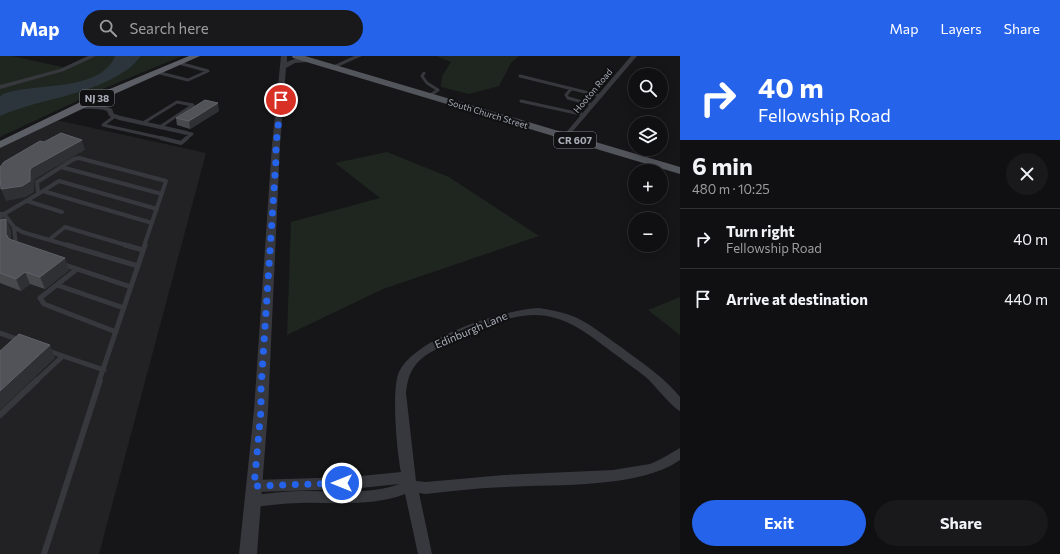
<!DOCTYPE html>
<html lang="en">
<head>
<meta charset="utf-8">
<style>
  body { margin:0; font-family:Commissioner,sans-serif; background:#19191b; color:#f1f3f6; height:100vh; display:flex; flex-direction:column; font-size:15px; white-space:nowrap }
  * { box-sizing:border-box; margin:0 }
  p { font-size:13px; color:#9c9d9f }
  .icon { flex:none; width:22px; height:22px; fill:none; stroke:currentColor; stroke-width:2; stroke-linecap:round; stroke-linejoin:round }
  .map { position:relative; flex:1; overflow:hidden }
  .details { display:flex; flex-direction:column; background:#101012; width:380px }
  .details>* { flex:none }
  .top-card { background:#2563eb; color:#fff; overflow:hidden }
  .fabs { position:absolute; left:628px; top:12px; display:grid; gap:8px }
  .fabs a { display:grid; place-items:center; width:40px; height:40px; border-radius:50%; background:#101012; box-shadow:0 2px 10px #0003,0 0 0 1px #303032; font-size:20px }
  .pin { position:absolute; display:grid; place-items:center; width:34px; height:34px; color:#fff; margin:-17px; border:2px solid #fff; border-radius:50%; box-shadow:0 1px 4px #0007 }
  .me { position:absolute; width:44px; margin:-22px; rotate:270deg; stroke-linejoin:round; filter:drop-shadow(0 0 3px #0008) }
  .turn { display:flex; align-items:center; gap:14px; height:84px; padding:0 12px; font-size:18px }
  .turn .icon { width:52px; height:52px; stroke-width:2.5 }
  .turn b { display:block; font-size:28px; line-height:34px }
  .round { display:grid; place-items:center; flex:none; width:42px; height:42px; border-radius:21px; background:#19191b }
  .overview { display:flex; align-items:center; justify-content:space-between; height:68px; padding:0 12px }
  h1 { font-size:24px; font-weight:700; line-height:30px }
  .cta { display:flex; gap:8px; margin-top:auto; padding:8px 12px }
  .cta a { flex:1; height:46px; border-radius:24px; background:#2563eb; color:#fff; font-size:16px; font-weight:700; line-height:46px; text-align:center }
  .cta a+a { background:#19191b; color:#f1f3f6 }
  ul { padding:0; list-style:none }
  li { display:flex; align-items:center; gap:12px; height:60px; padding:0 12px; border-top:1px solid #303032 }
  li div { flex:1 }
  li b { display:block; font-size:15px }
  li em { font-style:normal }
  header { display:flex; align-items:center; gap:24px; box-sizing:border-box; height:56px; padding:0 20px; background:#2563eb; color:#fff }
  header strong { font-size:19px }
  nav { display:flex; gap:22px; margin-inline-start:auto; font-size:14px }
  .search { width:280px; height:36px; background:#19191b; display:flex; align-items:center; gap:10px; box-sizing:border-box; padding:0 14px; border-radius:22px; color:#9c9d9f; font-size:15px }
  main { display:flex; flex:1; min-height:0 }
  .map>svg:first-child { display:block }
</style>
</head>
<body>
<header>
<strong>Map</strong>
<div class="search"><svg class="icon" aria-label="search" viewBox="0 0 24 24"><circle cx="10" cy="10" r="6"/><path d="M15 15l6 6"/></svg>Search here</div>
<nav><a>Map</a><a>Layers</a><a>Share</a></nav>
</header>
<main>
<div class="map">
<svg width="680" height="498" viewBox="0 0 680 498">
  <rect width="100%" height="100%" fill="#161618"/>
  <!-- built -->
  <path fill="#222225" d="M52,63L206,97L99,498H0V89Z"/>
  <!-- green -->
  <path fill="#1e261f" d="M0,0H12L67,12L93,0H182L105,32L0,81Z
    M436,0H519L511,7L499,30L469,38L441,31L442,20L451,6Z
    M387,96L449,121L539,180L383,233L287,279L291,166L380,142L335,107Z
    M680,241V279L648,254Z"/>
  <!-- water -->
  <path fill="#2c353c" d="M115,0H141C137,4 133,10 128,13C91,40 41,42 0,60V41L3,38C34,26 100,37 115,0Z"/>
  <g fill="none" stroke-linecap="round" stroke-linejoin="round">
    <!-- service-far3 -->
    <path stroke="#37383d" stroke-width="3" d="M156,16L188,24L208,15L179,7
      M424,17L422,20L427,27L438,34L429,40
      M520,20L601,40
      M571,33L566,39L568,42L593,49
      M521,45L585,59
      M115,60L103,69L166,83
      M143,67L177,46L193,49L160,71
      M185,83L192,78L187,77"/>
    <!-- service-far2 -->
    <path stroke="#37383d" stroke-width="4" d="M161,82L181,87L187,82
      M61,111L162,138
      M43,135L152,167
      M38,138L59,125L157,153
      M27,145L62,156
      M0,158H4L38,138L37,126L74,103L79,102L166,125L144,190
      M0,162L4,158L14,171L16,190
      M14,171L22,176L70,190
      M50,183L65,171L129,190"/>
    <!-- service-far1 -->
    <path stroke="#37383d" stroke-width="5" d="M67,189L138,210
      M125,189L143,194
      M62,208L77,213L40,242L44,248L116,276
      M77,213L131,231
      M57,229L124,252
      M0,277L20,284
      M63,300L104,314
      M36,325L63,300L49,295
      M99,325L145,189"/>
    <!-- service -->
    <path stroke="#37383d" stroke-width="6" d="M0,359L37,324
      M44,498L100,324"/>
    <!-- minor -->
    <path fill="#37383d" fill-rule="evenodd" d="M88,0H96L64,15L0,33V29L60,13Z
      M354,0H362L335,12L330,11Z
      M631,0H637L567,82H563V80Z
      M96,44H100L103,49L112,53L114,58L121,60L187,75L190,77L187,79L119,64L109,60L107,55C97,51 83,55 76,50L79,48H97Z
      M539,252C551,254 563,256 575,261C591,268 606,281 621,291C642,307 664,321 680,341V355C673,352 655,330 648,323C636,313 624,305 612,296C585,275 558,254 522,260C499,263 477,274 456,284C428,297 409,303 406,337L416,425L426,426L504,419L613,414L650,408L661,403L680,392V404C639,433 555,428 505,431C479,432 452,435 426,438L419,437L432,498H418L405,438C372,451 334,446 299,447C284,447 268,450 253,451L248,449L246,445L248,441L253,439C268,438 284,435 300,435C330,435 370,439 399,428L351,433L254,436L249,434L247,430L249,426L254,424L351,421L401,416C397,396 391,334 399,316C415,282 502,254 539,252Z"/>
    <!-- tertiary -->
    <path fill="#37383d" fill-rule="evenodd" d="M281,0H287V6C293,3 305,0 311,4L308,6L295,7L286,12L280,89L268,354L257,498H239L254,354L272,89Z"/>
    <!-- primary -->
    <path fill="#53555c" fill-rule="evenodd" d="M292,0H305L680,111V118L293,2Z"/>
    <!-- trunk -->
    <path fill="#5b5e65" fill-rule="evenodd" d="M189,0H200L101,44L0,92V85L93,40Z"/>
  </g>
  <!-- wall -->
  <path fill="#47494d" d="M219,55L190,73L177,69L176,62Z
    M0,164L11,174V184L69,214L45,233L30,228L21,235L0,227Z"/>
  <!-- shaded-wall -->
  <path fill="#2f3033" d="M218,47L219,55L190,73L189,65Z
    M82,84L85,94L35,123L34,126V136L26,141L6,145L1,133L30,115L31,112Z
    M6,163L11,174V190L6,178Z
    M65,202L69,214L45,233L40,221Z
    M25,216L30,228L21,235L16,223Z
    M50,289L55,302L0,354V335Z"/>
  <!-- building -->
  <path fill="#525359" stroke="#5f6168" d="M205,44L218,47L189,65L176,62Z
    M61,77L82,84L31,112L30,115V125L22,130L1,133L0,122V111L4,106L40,85L44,86Z
    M6,163V178L9,183L65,202L40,221L25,216L16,223L0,217V164Z
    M19,278L50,289L0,335V295Z"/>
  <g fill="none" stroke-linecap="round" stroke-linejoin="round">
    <!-- route -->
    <path stroke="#2563eb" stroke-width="7" stroke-dasharray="0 12.6" d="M281,44L276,89V103L261,332V354L254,430L342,427"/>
  </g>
  <g text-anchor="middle" stroke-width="4" stroke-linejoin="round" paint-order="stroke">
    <!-- far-street labels -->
    <g font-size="9" fill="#a8adb8" stroke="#111113">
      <text transform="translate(593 35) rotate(-50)" y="3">Hooton Road</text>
      <text transform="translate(488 58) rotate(17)" y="3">South Church Street</text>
    </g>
    <!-- shield labels -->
    <g fill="#111113" stroke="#7b7e86" stroke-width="1">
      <rect x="80" y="34" width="34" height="16" rx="3"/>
      <rect x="554" y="76" width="42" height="16" rx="3"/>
    </g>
    <g font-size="10" font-weight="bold" fill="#a8adb8">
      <text x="97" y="46">NJ 38</text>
      <text x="575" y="88">CR 607</text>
    </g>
    <!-- street labels -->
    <g font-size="11" fill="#a8adb8" stroke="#111113">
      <text transform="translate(471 274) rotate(-23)" y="4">Edinburgh Lane</text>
    </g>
  </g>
</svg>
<div class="fabs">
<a><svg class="icon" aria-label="search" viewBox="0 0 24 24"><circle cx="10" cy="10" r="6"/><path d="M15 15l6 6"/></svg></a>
<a><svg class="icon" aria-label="layers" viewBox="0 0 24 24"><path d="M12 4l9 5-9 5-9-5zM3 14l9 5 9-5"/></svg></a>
<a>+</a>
<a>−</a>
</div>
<div class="pin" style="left:281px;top:44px;background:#d93025"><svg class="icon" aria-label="arrive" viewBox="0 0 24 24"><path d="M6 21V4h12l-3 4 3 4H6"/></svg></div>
<svg class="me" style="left:342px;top:427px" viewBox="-20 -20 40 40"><circle r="17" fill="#2563eb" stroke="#fff" stroke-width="3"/><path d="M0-11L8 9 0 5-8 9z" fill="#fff"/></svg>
</div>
<section class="details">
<div class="top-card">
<div class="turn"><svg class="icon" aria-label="right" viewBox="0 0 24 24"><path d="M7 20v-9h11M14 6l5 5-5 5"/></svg><div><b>40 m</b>Fellowship Road</div></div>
</div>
<div class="overview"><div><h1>6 min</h1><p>480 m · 10:25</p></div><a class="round"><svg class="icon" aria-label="close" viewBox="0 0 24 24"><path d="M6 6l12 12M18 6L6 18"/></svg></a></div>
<ul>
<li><svg class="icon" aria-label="right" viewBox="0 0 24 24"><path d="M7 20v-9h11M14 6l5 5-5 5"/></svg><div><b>Turn right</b><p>Fellowship Road</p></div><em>40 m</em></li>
<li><svg class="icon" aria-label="arrive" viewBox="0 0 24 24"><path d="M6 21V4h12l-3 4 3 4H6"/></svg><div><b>Arrive at destination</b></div><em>440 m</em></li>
</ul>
<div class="cta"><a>Exit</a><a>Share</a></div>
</section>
</main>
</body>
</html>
